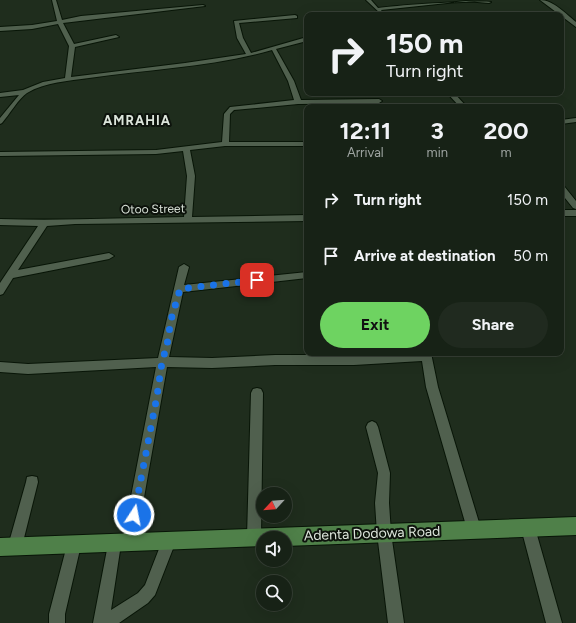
<!DOCTYPE html>
<html lang="en">
<head>
<meta charset="utf-8">
<style>
  body { margin:0; font-family:Figtree,sans-serif; background:#202a1f; color:#f1f3f6; height:100vh; display:flex; flex-direction:column; font-size:15px; white-space:nowrap }
  * { box-sizing:border-box; margin:0 }
  p { font-size:13px; color:#9ea4a1 }
  .icon { flex:none; width:22px; height:22px; fill:none; stroke:currentColor; stroke-width:2; stroke-linecap:round; stroke-linejoin:round }
  .map { position:relative; flex:1; overflow:hidden }
  .side { position:absolute; left:304px; top:104px; width:260px; height:252px; display:flex; flex-direction:column; background:#172216; border-radius:8px; box-shadow:0 4px 16px #0002,0 0 0 1px #363f35 }
  .side>* { flex:none }
  .hud { position:absolute; left:304px; top:12px; width:260px; height:84px; border-radius:8px; box-shadow:0 4px 16px #0002,0 0 0 1px #363f35; background:#172216; color:#f1f3f6; overflow:hidden }
  .needle { width:26px; rotate:244deg }
  .fabs { position:absolute; left:256px; top:487px; display:grid; gap:8px }
  .fabs a { display:grid; place-items:center; width:36px; height:36px; border-radius:50%; background:#172216; box-shadow:0 4px 16px #0002,0 0 0 1px #363f35; font-size:20px }
  .pin { position:absolute; display:grid; place-items:center; width:34px; height:34px; color:#fff; margin:-17px; border-radius:8px; box-shadow:0 2px 6px #0006 }
  .me { position:absolute; width:44px; margin:-22px; rotate:11deg; stroke-linejoin:round; filter:drop-shadow(0 0 3px #0008) }
  .turn { display:flex; align-items:center; gap:14px; height:84px; padding:0 16px; font-size:18px }
  .turn .icon { width:52px; height:52px; stroke-width:2.5 }
  .turn b { display:block; font-size:28px; line-height:34px }
  .eta { display:flex; justify-content:space-evenly; align-items:center; height:68px; text-align:center }
  .eta b { font-size:24px; font-weight:700; line-height:28px }
  .button { display:flex; gap:8px; margin-top:auto; padding:8px 16px }
  .button a { flex:1; height:46px; border-radius:24px; background:#6ed361; color:#111; font-size:16px; font-weight:700; line-height:46px; text-align:center }
  .button a+a { background:#202a1f; color:#f1f3f6 }
  ul { padding:0; list-style:none }
  li { display:flex; align-items:center; gap:12px; height:56px; padding:0 16px }
  li div { flex:1 }
  li b { display:block; font-size:15px }
  li em { font-style:normal }
  .map>svg:first-child { display:block }
</style>
</head>
<body>
<div class="map">
<svg width="576" height="623" viewBox="0 0 576 623">
  <rect width="100%" height="100%" fill="#1f2d1d"/>
  <g fill="none" stroke-linecap="round" stroke-linejoin="round">
    <defs>
      <path id="minor" d="M52,0H56L62,20L81,16L203,5L205,6L63,23L74,44L116,35L119,37L75,47L71,77L185,63L246,54L237,38L234,21L295,15L297,16V18L239,23L243,38L251,53L307,37V41L276,49L294,81L301,100L379,99L382,101L379,103L298,104L234,110L230,114L229,142H307V146H225L190,150L195,176L192,217L307,215V221L75,224L47,226L18,270L109,253L114,256L109,259L13,278L3,294L0,295V283L38,226L0,225V219C61,221 123,218 184,217L187,176L183,151L156,154L0,156V152L156,150L222,142L224,114L230,107L294,100L288,81L272,50C212,67 150,69 89,78C69,81 45,82 27,93C19,98 9,115 2,123L0,124V118L19,95L0,97V93L23,90L43,82L65,78L69,46L58,24L32,29L0,31V27L32,25L57,21Z
        M366,0H371L378,8C398,5 478,0 491,2L489,3L466,1L381,10L383,13L381,14Z
        M540,0C553,0 566,14 576,22V27Z
        M488,12L490,14L481,15Z
        M447,93H454L467,107H460Z
        M576,118V122L561,124V120Z
        M561,186H564L576,201V209L573,208L561,193Z
        M561,210H576V216H561Z
        M184,264L189,267L184,285L307,272V278L183,292L169,357L212,358L275,355H354L385,353H431L438,387L481,529L479,534L474,536L469,534L467,529L426,387L422,361L354,365H275L212,368L167,367L136,543L134,548L129,550L124,548L122,543L156,367L28,374L0,372V362L28,364L158,358L179,267Z
        M257,388L261,389L263,393L261,537L259,542L254,544L249,542L247,537L251,393L253,389Z
        M372,421L376,423L378,427L390,473L389,503L391,533L404,623H388L377,533L375,503L378,473L366,427L368,423Z
        M32,476L37,477L38,482L22,546L20,551L15,553L10,551L8,546L26,482L27,477Z
        M528,521L533,523L535,528L562,623H546L521,528L523,523Z
        M169,534L174,536L176,541L155,595L148,603L119,623H93L109,539L114,537L119,539L121,544L111,610L138,593L145,585L164,536Z
        M74,538L79,540L81,545L65,614V623H49V614L67,545L69,540Z"/>
      <path id="major" d="M576,517V535L285,546V538H263V546L0,556V538Z"/>
    </defs>
    <!-- minor casing -->
    <use href="#minor" stroke="#081507" stroke-width="2"/>
    <!-- major casing -->
    <use href="#major" stroke="#081507" stroke-width="2"/>
    <!-- minor -->
    <use href="#minor" fill="#50604e" fill-rule="evenodd"/>
    <!-- major -->
    <use href="#major" fill="#4f8049" fill-rule="evenodd"/>
  </g>
  <g fill="none" stroke-linecap="round" stroke-linejoin="round">
    <!-- route -->
    <path stroke="#1a73e8" stroke-width="7" stroke-dasharray="0 12.6" d="M134,515L157,396L162,362L167,345L171,320L180,289L257,280"/>
  </g>
  <g text-anchor="middle" stroke-width="4" stroke-linejoin="round" paint-order="stroke">
    <!-- street labels -->
    <g font-size="12" fill="#dce5db" stroke="#0d130c">
      <text transform="translate(153 209) rotate(-1)" y="4">Otoo Street</text>
    </g>
    <!-- far-district labels -->
    <g font-size="13" font-weight="bold" letter-spacing="1" fill="#dce5db" stroke="#0d130c">
      <text x="137" y="125">AMRAHIA</text>
    </g>
    <!-- near-street labels -->
    <g font-size="14" fill="#dce5db" stroke="#0d130c">
      <text transform="translate(372 533) rotate(-2)" y="5">Adenta Dodowa Road</text>
    </g>
  </g>
</svg>
<div class="fabs">
<a><svg class="needle" viewBox="-14 -14 28 28"><path d="M0-13l5 13h-10z" fill="#e53935"/><path d="M0 13l5-13h-10z" fill="#9ea4a1"/></svg></a>
<a><svg class="icon" aria-label="sound" viewBox="0 0 24 24"><path d="M4 9h4l5-4v14l-5-4H4zM17 9q2 3 0 6"/></svg></a>
<a><svg class="icon" aria-label="search" viewBox="0 0 24 24"><circle cx="10" cy="10" r="6"/><path d="M15 15l6 6"/></svg></a>
</div>
<div class="pin" style="left:257px;top:280px;background:#d93025"><svg class="icon" aria-label="arrive" viewBox="0 0 24 24"><path d="M6 21V4h12l-3 4 3 4H6"/></svg></div>
<svg class="me" style="left:134px;top:515px" viewBox="-20 -20 40 40"><circle r="17" fill="#1a73e8" stroke="#fff" stroke-width="3"/><path d="M0-11L8 9 0 5-8 9z" fill="#fff"/></svg>
<div class="hud">
<div class="turn"><svg class="icon" aria-label="right" viewBox="0 0 24 24"><path d="M7 20v-9h11M14 6l5 5-5 5"/></svg><div><b>150 m</b>Turn right</div></div>
</div>
<section class="side">
<div class="eta">
<div><b>12:11</b><p>Arrival</p></div>
<div><b>3</b><p>min</p></div>
<div><b>200</b><p>m</p></div>
</div>
<ul>
<li><svg class="icon" aria-label="right" viewBox="0 0 24 24"><path d="M7 20v-9h11M14 6l5 5-5 5"/></svg><div><b>Turn right</b></div><em>150 m</em></li>
<li><svg class="icon" aria-label="arrive" viewBox="0 0 24 24"><path d="M6 21V4h12l-3 4 3 4H6"/></svg><div><b>Arrive at destination</b></div><em>50 m</em></li>
</ul>
<div class="button"><a>Exit</a><a>Share</a></div>
</section>
</div>
</body>
</html>
